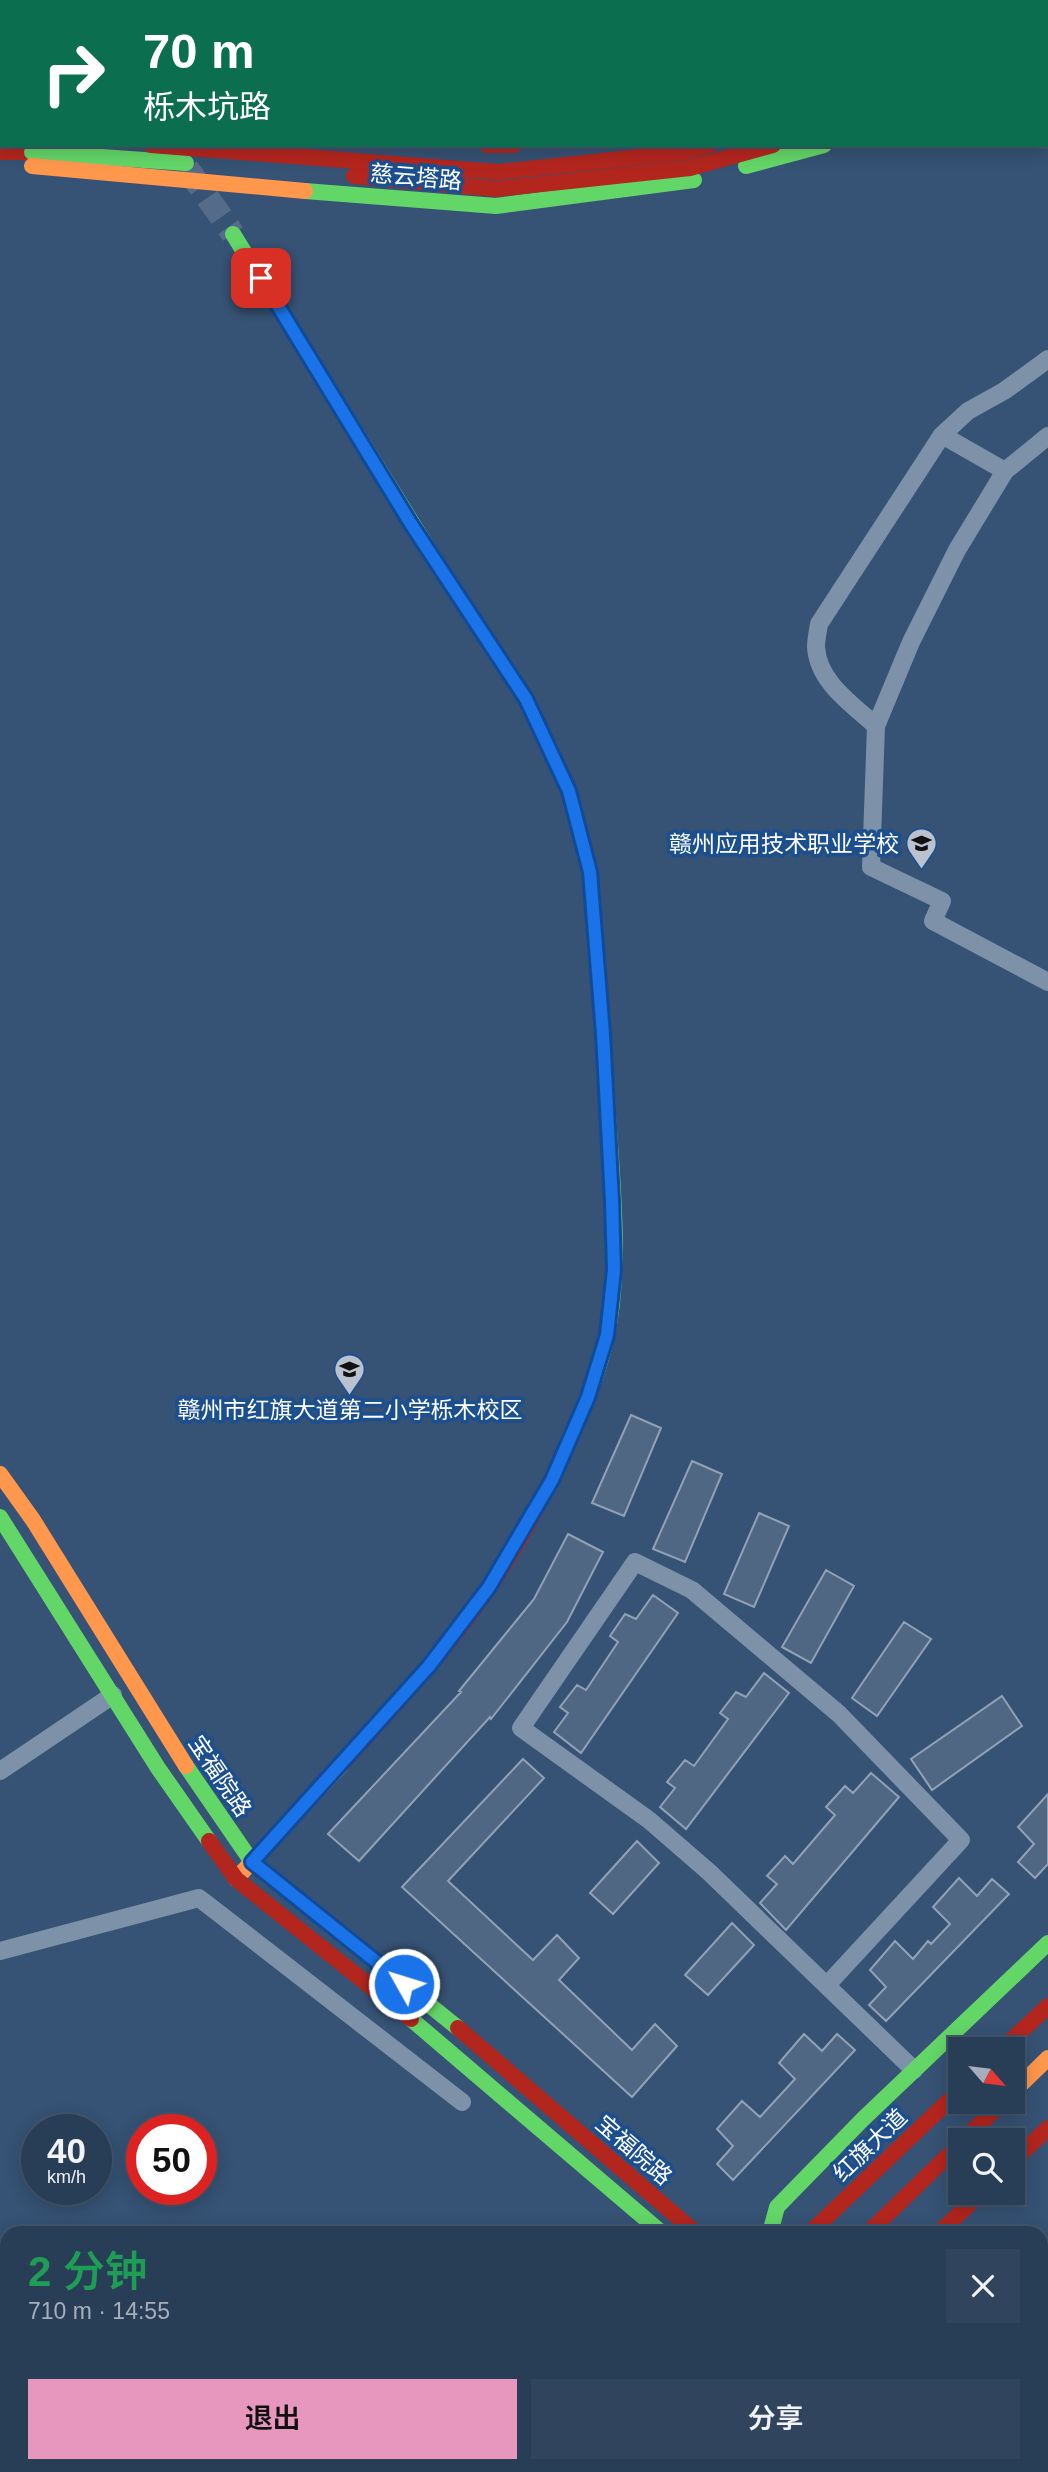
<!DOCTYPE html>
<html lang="zh">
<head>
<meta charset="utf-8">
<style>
  body { margin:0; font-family:Helvetica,"Noto Sans SC",sans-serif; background:#30455d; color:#f1f3f6; height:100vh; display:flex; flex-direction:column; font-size:26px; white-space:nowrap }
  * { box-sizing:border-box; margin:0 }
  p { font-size:23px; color:#a5aeba }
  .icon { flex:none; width:38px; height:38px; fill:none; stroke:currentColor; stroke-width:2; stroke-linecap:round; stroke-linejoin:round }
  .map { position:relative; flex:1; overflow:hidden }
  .side { position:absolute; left:0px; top:2226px; width:1048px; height:247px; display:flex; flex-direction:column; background:#283e57; border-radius:21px 21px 0 0; box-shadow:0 4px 18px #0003,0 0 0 2px #44576d }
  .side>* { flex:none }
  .guide { position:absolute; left:0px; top:0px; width:1048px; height:147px; box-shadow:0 4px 18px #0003,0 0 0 2px #44576d; background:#0b6e4f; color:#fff; overflow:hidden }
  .needle { width:46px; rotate:118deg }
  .buttons { position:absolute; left:948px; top:2037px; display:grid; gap:14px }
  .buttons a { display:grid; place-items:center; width:77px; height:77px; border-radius:0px; background:#283e57; box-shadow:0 4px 18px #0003,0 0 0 2px #44576d; font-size:35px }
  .speed { position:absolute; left:21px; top:2114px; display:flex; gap:14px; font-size:35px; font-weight:700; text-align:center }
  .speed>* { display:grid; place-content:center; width:91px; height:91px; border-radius:50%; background:#283e57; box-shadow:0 4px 18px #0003,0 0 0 2px #44576d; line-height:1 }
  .speed small { font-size:18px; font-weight:400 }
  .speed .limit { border:10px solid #d22; background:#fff; color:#111 }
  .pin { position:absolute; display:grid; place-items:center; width:60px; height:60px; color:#fff; margin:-30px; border-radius:14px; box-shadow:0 4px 10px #0006 }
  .me { position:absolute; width:77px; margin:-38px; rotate:309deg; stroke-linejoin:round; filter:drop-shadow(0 0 5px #0008) }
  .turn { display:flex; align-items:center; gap:24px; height:147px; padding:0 28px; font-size:32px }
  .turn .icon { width:91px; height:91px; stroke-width:2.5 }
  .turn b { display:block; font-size:49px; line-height:60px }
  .round { display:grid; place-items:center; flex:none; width:74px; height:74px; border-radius:0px; background:#30455d }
  .summary { display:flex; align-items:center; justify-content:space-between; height:119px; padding:0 28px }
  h1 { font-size:42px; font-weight:600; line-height:52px; color:#1e9e55 }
  .cta { display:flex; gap:14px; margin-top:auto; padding:14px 28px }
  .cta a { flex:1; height:80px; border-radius:0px; background:#e797bd; color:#111; font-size:28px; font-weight:600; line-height:80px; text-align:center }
  .cta a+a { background:#30455d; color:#f1f3f6 }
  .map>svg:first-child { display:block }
</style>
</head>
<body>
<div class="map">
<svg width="1048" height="2472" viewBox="0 0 1048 2472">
  <rect width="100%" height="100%" fill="#365274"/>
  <!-- building -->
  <path fill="#506783" stroke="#92a2b6" stroke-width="2" d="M631,1415L661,1428L624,1516L592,1503Z
    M692,1461L722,1474L685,1562L653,1549Z
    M759,1513L789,1526L754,1607L724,1594Z
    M568,1534L603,1552L567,1622L491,1719L490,1717L359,1861L328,1834L461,1692L459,1691L534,1599Z
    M826,1570L854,1586L811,1663L782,1647Z
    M653,1595L678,1613L581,1753L554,1732L568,1713L560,1707L577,1685L586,1690L618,1642L610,1636L625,1614L636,1619Z
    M904,1622L931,1639L877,1716L852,1698Z
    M764,1673L789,1693L686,1829L660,1807L675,1788L667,1782L685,1760L694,1766L728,1719L720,1713L736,1692L746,1697Z
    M1002,1696L1022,1726L932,1790L911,1759Z
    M523,1759L544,1778L448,1881L533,1960L557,1935L579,1958L559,1980L632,2050L655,2024L677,2046L632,2097L402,1887Z
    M871,1773L899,1797L786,1930L760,1903L777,1884L767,1876L785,1856L793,1864L835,1815L826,1807L845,1786L853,1793Z
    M1048,1794V1864L1035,1878L1018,1862L1034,1844L1018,1827Z
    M637,1841L659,1863L613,1914L590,1893Z
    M959,1878L977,1896L992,1879L1009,1894L886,2021L869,2005L886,1987L870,1970L895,1941L913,1959L928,1941L931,1944L950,1924L933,1907Z
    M732,1923L754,1945L708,1995L685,1975Z
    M804,2034L822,2051L837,2034L855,2050L733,2180L717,2164L733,2146L717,2129L742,2101L760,2117L795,2079L779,2063Z"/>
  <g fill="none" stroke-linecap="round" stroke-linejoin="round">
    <!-- secondary-tunnel -->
    <path stroke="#546c89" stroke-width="24" stroke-dasharray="24 12" stroke-linecap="butt" d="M187,168L233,234"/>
    <!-- street -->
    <path stroke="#7d92a8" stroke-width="18" d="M1048,359L1004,391L968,411L942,435L819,624C818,631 816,639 816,647C818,682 852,704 876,726L871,867L942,901L933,921L1048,982
      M942,435L1005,471
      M876,726L911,642L957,550L1005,471L1048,436
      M0,1771L113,1695
      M0,1951L199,1898L462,2102
      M827,1985L961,1840L839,1714L692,1590L635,1562L521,1728L649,1820L709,1872L914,2070"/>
    <!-- fast -->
    <path stroke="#63d668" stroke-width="16" d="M0,78H2
      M0,116H2
      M746,166L824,145
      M305,191L496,206L694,180
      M233,234L437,563
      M566,1447C582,1411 599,1374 607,1335C623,1260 610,1160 606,1082
      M0,1517L158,1768L209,1841
      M186,1766L252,1862L458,2028
      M411,2019L662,2233
      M770,2233L777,2207L863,2119L1048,1943
      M673,2472L679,2466"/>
    <!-- slow -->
    <path stroke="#ff974d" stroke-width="16" d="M907,2L911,0
      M1046,27L1048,26
      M1046,53H1048
      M0,1474L33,1520L186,1766
      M236,1879L343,1763
      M1013,2092L1048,2058"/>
    <!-- jam -->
    <path stroke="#b3261e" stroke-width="16" d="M60,0L61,2
      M969,2L973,0
      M1018,2L1022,0
      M1046,10L1048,9
      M0,98H2
      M487,145H514
      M0,152H32
      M354,176L496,189L690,168L773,145
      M437,563L526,699L569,791L590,872L606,1082
      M343,1763C394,1707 447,1650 490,1587C518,1546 547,1492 566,1447
      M209,1841L236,1879L411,2019
      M458,2028L696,2233
      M1002,2049L1048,2006
      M963,2140L1003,2102
      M1013,2161L1048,2128
      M810,2233L961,2089
      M868,2233L961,2143
      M939,2233L981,2193
      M566,2472L573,2466
      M621,2472L628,2466"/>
    <!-- fast-bridge -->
    <path stroke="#63d668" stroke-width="16" d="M32,152L186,163"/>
    <!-- slow-bridge -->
    <path stroke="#ff974d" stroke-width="16" d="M32,166L305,191"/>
    <!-- jam-bridge -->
    <path stroke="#b3261e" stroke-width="16" d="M151,145L498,172L686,152L710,145"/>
  </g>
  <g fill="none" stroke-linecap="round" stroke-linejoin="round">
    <defs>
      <path id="route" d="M261,278L411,524L526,699L569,791L590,872L603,1034L612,1201L614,1270L607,1335L588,1397L552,1480L489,1587L429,1666L252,1862L404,1984"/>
    </defs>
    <!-- route casing -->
    <use href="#route" stroke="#114b97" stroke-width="18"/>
    <!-- route -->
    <use href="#route" stroke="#1a73e8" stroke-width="12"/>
  </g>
  <!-- icons -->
  <defs>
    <symbol id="school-pin" viewBox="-11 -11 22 30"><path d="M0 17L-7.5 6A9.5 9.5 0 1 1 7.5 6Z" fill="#b9c2ce" stroke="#1b4f8f"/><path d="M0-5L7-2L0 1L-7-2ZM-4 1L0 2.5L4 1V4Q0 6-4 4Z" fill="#111"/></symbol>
  </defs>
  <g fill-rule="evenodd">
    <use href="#school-pin" x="904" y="826" width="35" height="47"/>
    <use href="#school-pin" x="332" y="1352" width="35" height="47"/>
  </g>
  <g text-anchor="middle" stroke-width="7" stroke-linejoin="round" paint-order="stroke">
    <!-- street labels -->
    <g font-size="23" fill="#fff" stroke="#1b4f8f">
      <text transform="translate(416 177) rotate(5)" y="8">慈云塔路</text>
      <text transform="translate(220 1776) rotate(56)" y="8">宝福院路</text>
      <text transform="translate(870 2145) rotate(-44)" y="8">红旗大道</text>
      <text transform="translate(634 2150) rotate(41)" y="8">宝福院路</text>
    </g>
    <!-- poi labels -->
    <g font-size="23" fill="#fff" stroke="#1b4f8f" text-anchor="end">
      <text x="899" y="852">赣州应用技术职业学校</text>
      <text x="350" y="1418" text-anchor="middle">赣州市红旗大道第二小学栎木校区</text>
    </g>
  </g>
</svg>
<div class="buttons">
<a><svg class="needle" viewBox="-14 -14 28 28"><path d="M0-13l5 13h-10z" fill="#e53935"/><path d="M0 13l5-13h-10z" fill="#a5aeba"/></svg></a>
<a><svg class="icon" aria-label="search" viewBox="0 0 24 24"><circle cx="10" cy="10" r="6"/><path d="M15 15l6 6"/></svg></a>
</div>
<div class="speed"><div>40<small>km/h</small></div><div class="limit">50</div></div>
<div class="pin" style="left:261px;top:278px;background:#d93025"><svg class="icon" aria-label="arrive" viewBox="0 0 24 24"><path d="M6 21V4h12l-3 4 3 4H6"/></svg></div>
<svg class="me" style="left:404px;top:1984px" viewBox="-20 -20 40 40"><circle r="17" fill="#1a73e8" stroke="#fff" stroke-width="3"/><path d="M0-11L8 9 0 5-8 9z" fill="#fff"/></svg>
<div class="guide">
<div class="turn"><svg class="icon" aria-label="right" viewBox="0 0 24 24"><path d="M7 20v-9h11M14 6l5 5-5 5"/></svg><div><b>70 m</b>栎木坑路</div></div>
</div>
<section class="side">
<div class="summary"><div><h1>2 分钟</h1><p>710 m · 14:55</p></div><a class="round"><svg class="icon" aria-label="close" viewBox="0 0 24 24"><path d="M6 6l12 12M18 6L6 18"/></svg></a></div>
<div class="cta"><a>退出</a><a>分享</a></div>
</section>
</div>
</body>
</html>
